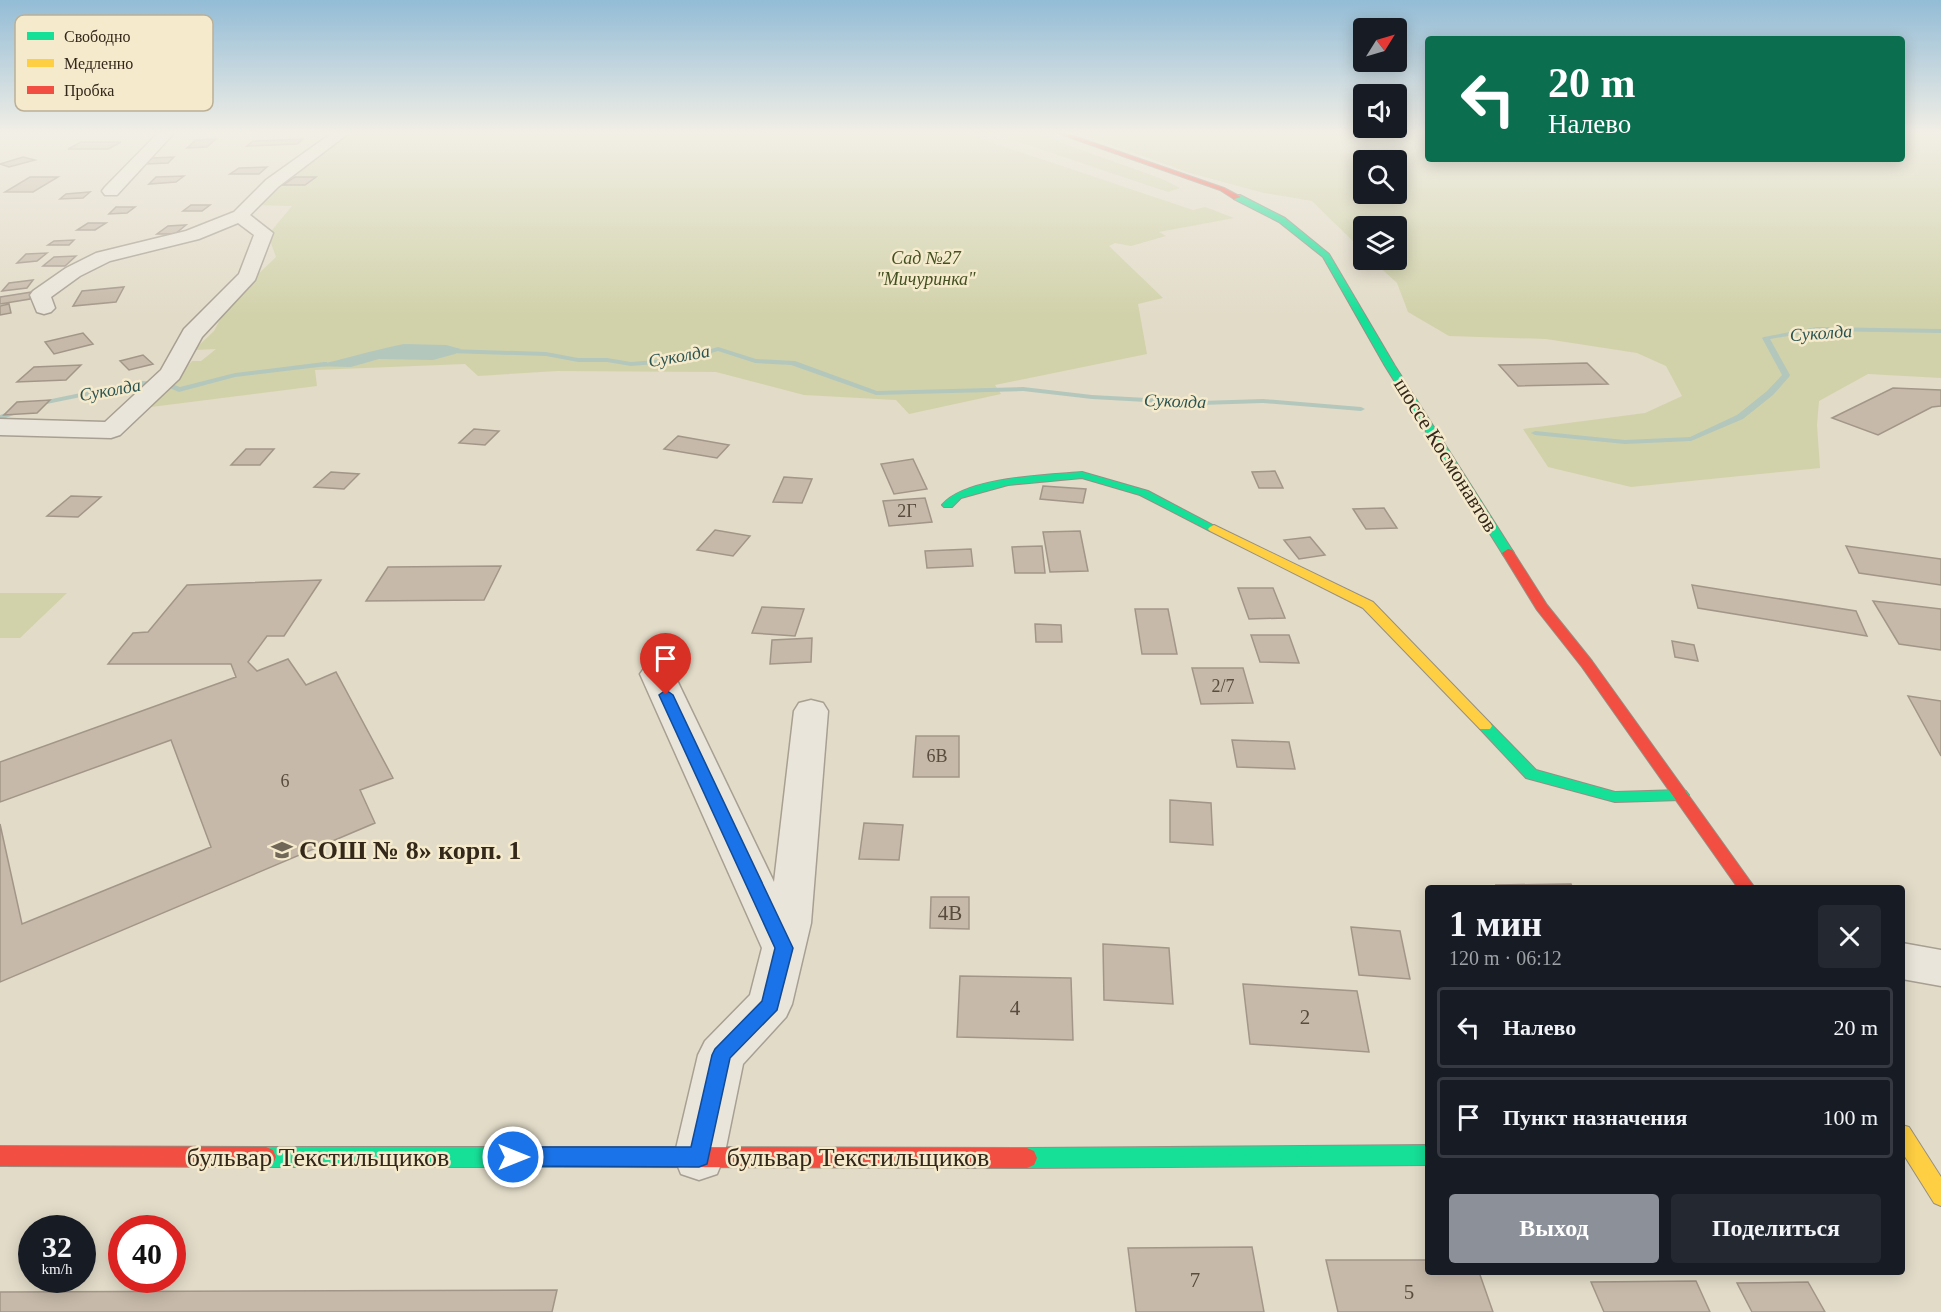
<!DOCTYPE html>
<html lang="ru">
<head>
<meta charset="utf-8">
<style>
  body { margin:0; font-family:"Times New Roman",serif; background:#242831; color:#f1f3f6; height:100vh; display:flex; flex-direction:column; font-size:22px; white-space:nowrap }
  * { box-sizing:border-box; margin:0 }
  p { font-size:20px; color:#9ea1a6 }
  .icon { flex:none; width:33px; height:33px; fill:none; stroke:currentColor; stroke-width:2; stroke-linecap:round; stroke-linejoin:round }
  .map { position:relative; flex:1; overflow:hidden }
  .sheet { position:absolute; left:1425px; top:885px; width:480px; height:390px; display:flex; flex-direction:column; background:#171b24; border-radius:6px; box-shadow:0 3px 15px #0003 }
  .sheet>* { flex:none }
  .hud { position:absolute; left:1425px; top:36px; width:480px; height:126px; border-radius:6px; box-shadow:0 3px 15px #0003; background:#0b6e4f; color:#fff; overflow:hidden }
  .needle { width:39px; rotate:53deg }
  .controls { position:absolute; left:1353px; top:18px; display:grid; gap:12px }
  .controls a { display:grid; place-items:center; width:54px; height:54px; border-radius:6px; background:#171b24; box-shadow:0 3px 15px #0003; font-size:30px }
  .speed { position:absolute; left:18px; top:1215px; display:flex; gap:12px; font-size:30px; font-weight:700; text-align:center }
  .speed>* { display:grid; place-content:center; width:78px; height:78px; border-radius:50%; background:#171b24; box-shadow:0 3px 15px #0003; line-height:1 }
  .speed small { font-size:15px; font-weight:400 }
  .speed .limit { border:9px solid #d22; background:#fff; color:#111 }
  .pin { position:absolute; display:grid; place-items:center; width:51px; height:51px; color:#fff; margin:-62px -26px; border-radius:50% 50% 50% 0; rotate:-45deg; box-shadow:0 0 6px #0007 }
  .pin .icon { rotate:45deg }
  .me { position:absolute; width:66px; margin:-33px; rotate:90deg; stroke-linejoin:round; filter:drop-shadow(0 0 4px #0008) }
  .turn { display:flex; align-items:center; gap:21px; height:126px; padding:0 24px; font-size:27px }
  .turn .icon { width:78px; height:78px; stroke-width:2.5 }
  .turn b { display:block; font-size:42px; line-height:51px }
  .round { display:grid; place-items:center; flex:none; width:63px; height:63px; border-radius:6px; background:#242831 }
  .summary { display:flex; align-items:center; justify-content:space-between; height:102px; padding:0 24px }
  h1 { font-size:36px; font-weight:800; line-height:45px }
  .action { display:flex; gap:12px; margin-top:auto; padding:12px 24px }
  .action a { flex:1; height:69px; border-radius:6px; background:#8c9099; color:#fff; font-size:24px; font-weight:800; line-height:69px; text-align:center }
  .action a+a { background:#242831; color:#f1f3f6 }
  ul { padding:0; list-style:none }
  li { display:flex; align-items:center; gap:18px; height:81px; margin:0 12px 9px; padding:0 12px; border:3px solid #363941; border-radius:6px }
  li div { flex:1 }
  li b { display:block; font-size:22px }
  li em { font-style:normal }
  .map>svg:first-child { display:block }
</style>
</head>
<body>
<div class="map">
<svg width="1941" height="1312" viewBox="0 0 1941 1312">
  <rect width="100%" height="100%" fill="#e2dbc8"/>
  <!-- green -->
  <path fill="#d1d2aa" fill-rule="evenodd" d="M348,133H964L1193,210L1205,207L1234,218L1159,232L1166,236L1131,246L1115,243L1109,246L1163,298L1138,304L1147,354L995,385L1001,394L909,414L896,400L804,395L716,372L557,371L478,376L465,364L315,370L317,386L151,407L192,361H201L216,349L194,350L214,331L230,301L276,257L268,235L292,206L257,205L321,156Z
    M992,133H1035L1162,179L1180,188L1168,192Z
    M1078,133H1428V159H1902V133H1941V378L1868,374L1819,401L1817,425L1820,468L1631,487L1548,467L1523,429L1645,413L1682,396L1666,366L1637,353L1546,339L1449,336L1408,312L1397,283L1372,260H1396V226H1364L1363,251L1312,201L1264,193L1190,173ZM1364,160H1396V194H1364Z
    M0,593H67L20,638H0Z"/>
  <!-- water -->
  <path fill="#b4c7bc" d="M404,344L446,345L461,349L455,354L433,360L379,359L351,367L311,366C343,360 372,350 404,344Z"/>
  <g fill="none" stroke-linecap="round" stroke-linejoin="round">
    <!-- stream -->
    <path fill="#b4c7bc" fill-rule="evenodd" d="M1817,327L1941,329V333L1817,331L1770,339L1790,375L1789,377L1773,395L1743,419L1691,441L1625,444L1535,435L1531,433L1535,431L1625,440L1690,437L1737,415L1767,391L1782,375L1762,338L1764,337Z
      M718,347L756,359L795,361L877,391L1023,387L1092,395L1201,401L1263,399L1361,407L1365,409L1361,411L1263,403L1201,405L1092,399L1023,391L876,395L791,365L755,363L718,351L680,362L631,366L607,362H578L546,356L449,353L445,351L449,349L546,352L578,358H607L631,362L680,358Z
      M324,362H327V366L235,377L179,392L165,386L139,385L37,406L33,404L37,402L139,381L166,382L180,387L235,373Z
      M19,408L23,410L22,412L0,420V415Z"/>
  </g>
  <!-- building -->
  <path fill="#c6b9a9" stroke="#a29688" stroke-width="1.5" d="M216,139L207,147L187,148L196,140Z
    M303,139L297,144L247,146L253,141Z
    M81,142H121L108,149H68Z
    M23,157L35,160L9,167L0,164Z
    M174,157L168,163L146,164L152,158Z
    M267,167L259,174H230L239,168Z
    M184,176L176,182L149,184L156,177Z
    M30,177H58L33,192H5Z
    M295,177H316L305,185H283Z
    M90,192L83,198L60,199L66,194Z
    M191,205H210L202,211H183Z
    M116,207H135L127,213L109,214Z
    M88,223H106L95,230H77Z
    M186,225L175,234H157L168,226Z
    M74,240L69,245H48L54,241Z
    M47,253L37,261L17,263L26,254Z
    M76,256L65,266H43L54,257Z
    M33,280L27,288L2,291L9,283Z
    M124,287L116,302L73,306L82,291Z
    M32,292L30,299L0,304V297Z
    M9,304L11,313L0,315V306Z
    M83,333L93,344L54,354L45,342Z
    M143,355L153,364L129,370L120,361Z
    M1587,363L1608,384L1518,386L1499,365Z
    M81,365L66,380L17,382L34,367Z
    M1893,388L1941,390V406L1932,407L1878,435L1832,418Z
    M50,400L37,413L4,415L17,402Z
    M474,429L499,431L485,445L459,443Z
    M678,436L729,445L717,458L664,449Z
    M246,449H274L260,465H231Z
    M913,459L927,489L894,494L881,464Z
    M1275,471L1283,488H1259L1252,472Z
    M331,472L359,474L344,489L314,487Z
    M784,477L812,479L802,503L773,502Z
    M1043,486L1086,489L1083,503L1040,499Z
    M71,496L101,497L78,517L47,516Z
    M925,498L932,522L889,526L883,501Z
    M1384,508L1397,528L1366,529L1353,509Z
    M715,530L750,536L733,556L697,550Z
    M1080,531L1088,571L1050,572L1043,532Z
    M1310,537L1325,555L1299,559L1284,540Z
    M1042,546L1045,573H1015L1012,547Z
    M1846,546L1941,559V585L1859,573Z
    M971,549L973,566L927,568L925,551Z
    M501,566L484,600L366,601L388,567Z
    M321,580L284,636H267L248,662L257,671L288,659L306,685L336,672L393,778L360,790L375,823L0,982V824L22,924L211,847L171,740L0,802V762L236,677L231,664H108L133,633L148,632L187,585Z
    M1692,585L1856,611L1867,636L1698,608Z
    M1238,588H1273L1285,618L1249,619Z
    M1873,601L1941,609V650L1899,644Z
    M762,607L804,609L795,636L752,633Z
    M1135,609H1168L1177,654H1142Z
    M1035,624L1061,625L1062,642H1036Z
    M1251,635H1289L1299,663L1260,662Z
    M812,638L811,662L770,664L772,640Z
    M1672,641L1694,645L1698,661L1675,657Z
    M1192,668H1243L1253,703L1201,704Z
    M1908,696L1941,701V756Z
    M916,736H959V777H913Z
    M1232,740L1289,742L1295,769L1237,767Z
    M1170,800L1211,803L1213,845L1170,842Z
    M864,823L903,825L899,860L859,859Z
    M1571,884L1573,888H1497L1496,885Z
    M931,897H969V929L930,928Z
    M1351,927L1400,931L1410,979L1359,975Z
    M1103,944L1169,948L1173,1004L1104,1000Z
    M960,976L1071,978L1073,1040L957,1037Z
    M1243,984L1357,991L1369,1052L1250,1044Z
    M1252,1247L1264,1312H1136L1128,1248Z
    M1326,1260H1428V1272H1479L1493,1312H1338Z
    M1696,1281L1710,1312H1604L1591,1282Z
    M1808,1282L1825,1312H1752L1737,1283Z
    M557,1290L552,1312H0V1292Z"/>
  <g fill="none" stroke-linecap="round" stroke-linejoin="round">
    <defs>
      <path id="street" d="M158,133H174L117,195H105L102,191L105,187Z
        M332,133H349L278,187L250,215L273,233L255,280L202,337L179,379L120,435L111,438L0,435V419L105,422L161,370L184,329L239,274L254,235L238,223L199,239L110,261L80,276L51,297L55,308L51,312L44,314L37,312L30,295L33,291L66,268L96,253L186,231L234,212L266,180Z
        M657,663L669,667L674,674L774,882L794,711L799,703L811,700L823,703L828,711L811,923L792,1004L786,1017L743,1064L724,1157L717,1174L699,1180L681,1174L674,1157L698,1055L705,1041L750,995L762,948L640,674L645,667Z
        M1902,943L1941,950V986L1902,979Z"/>
      <path id="fast" d="M1234,195H1240L1285,218L1329,254L1395,366L1514,553L1512,556H1504L1502,553L1385,366L1323,257L1279,222L1234,199Z
        M1082,472L1148,491L1220,529L1218,531H1210L1140,495L1082,478L1008,485L961,498L952,507H944L942,505C965,477 1047,475 1082,472Z
        M1485,721L1490,723L1536,770L1615,792L1681,790L1686,791L1689,795L1686,799L1681,800L1615,802L1526,778L1480,729L1478,726L1480,723Z
        M1428,1145V1165L1027,1168L1020,1165L1017,1158L1020,1151L1027,1148Z
        M266,1147H610L617,1150L620,1157L617,1164L610,1167H266L259,1164L256,1157L259,1150Z"/>
      <path id="slow" d="M1214,525L1373,602L1490,723L1492,726L1490,729H1480L1363,608L1210,531L1208,529L1210,527Z
        M1902,1125L1909,1127L1941,1177V1206L1934,1203L1902,1152Z"/>
      <path id="jam" d="M1057,133H1065L1224,188L1241,197L1234,199L1220,190Z
        M1508,549L1512,550L1547,605L1592,661L1755,888H1738L1582,667L1537,610L1502,553Z
        M0,1146L266,1147L273,1150L276,1157L273,1164L266,1167L0,1166Z
        M610,1147L1027,1148L1034,1151L1037,1158L1034,1165L1027,1168L610,1167L603,1164L600,1157L603,1150Z"/>
    </defs>
    <!-- street casing -->
    <use href="#street" stroke="#a79f92" stroke-width="3"/>
    <!-- fast casing -->
    <use href="#fast" stroke="#968f82" stroke-width="2"/>
    <!-- slow casing -->
    <use href="#slow" stroke="#968f82" stroke-width="2"/>
    <!-- jam casing -->
    <use href="#jam" stroke="#968f82" stroke-width="2"/>
    <!-- street -->
    <use href="#street" fill="#eae5da" fill-rule="evenodd"/>
    <!-- fast -->
    <use href="#fast" fill="#16e098" fill-rule="evenodd"/>
    <!-- slow -->
    <use href="#slow" fill="#ffcf43" fill-rule="evenodd"/>
    <!-- jam -->
    <use href="#jam" fill="#f24e42" fill-rule="evenodd"/>
  </g>
  <!-- sky -->
  <linearGradient id="sky" x2="0" y2="1"><stop stop-color="#93bcd6"/><stop offset="0.42" stop-color="#f2efe6"/><stop offset="1" stop-color="#f2efe6" stop-opacity="0"/></linearGradient>
  <rect width="1941" height="316" fill="url(#sky)"/>
  <!-- route -->
  <path fill="#1a73e8" stroke="#114b97" stroke-width="1.5" d="M666,690L673,695L793,948L777,1010L730,1058L707,1164L699,1167L513,1166L506,1164L502,1157L506,1150L513,1147H691L712,1055L715,1049L762,1001L775,948L659,695Z"/>
  <!-- icons -->
  <defs>
    <symbol id="school-bare" viewBox="-9 -9 18 18"><path d="M0-5L7-2L0 1L-7-2ZM-4 1L0 2.5L4 1V4Q0 6-4 4Z" fill="#716758" stroke="#f5eacc" stroke-width="2.5" paint-order="stroke"/></symbol>
  </defs>
  <g fill-rule="evenodd">
    <use href="#school-bare" x="267" y="835" width="30" height="30"/>
  </g>
  <g text-anchor="middle" stroke-width="5" stroke-linejoin="round" paint-order="stroke">
    <!-- far-park labels -->
    <g font-size="18" font-style="italic" fill="#445122" stroke="#f5eacc">
      <text x="926" y="264">Сад №27<tspan x="926" dy="21">"Мичуринка"</tspan></text>
    </g>
    <!-- far-water labels -->
    <g font-size="18" font-style="italic" fill="#2a5452" stroke="#f5eacc">
      <text transform="translate(1821 333) rotate(-4)" y="6">Суколда</text>
      <text transform="translate(679 356) rotate(-10)" y="6">Суколда</text>
      <text transform="translate(110 390) rotate(-10)" y="6">Суколда</text>
      <text transform="translate(1175 401) rotate(2)" y="6">Суколда</text>
    </g>
    <!-- number labels -->
    <g font-size="18" fill="#584c3e">
      <text x="907" y="517">2Г</text>
      <text x="1223" y="692">2/7</text>
      <text x="937" y="762">6В</text>
      <text x="285" y="787">6</text>
    </g>
    <!-- street labels -->
    <g font-size="21" fill="#34281b" stroke="#f5eacc">
      <text transform="translate(1446 455) rotate(58)" y="7">шоссе Космонавтов</text>
    </g>
    <!-- near-number labels -->
    <g font-size="21" fill="#584c3e">
      <text x="950" y="920">4В</text>
      <text x="1015" y="1015">4</text>
      <text x="1305" y="1024">2</text>
      <text x="1195" y="1287">7</text>
      <text x="1409" y="1299">5</text>
    </g>
    <!-- near-poi labels -->
    <g font-size="26" font-weight="bold" fill="#34281b" stroke="#f5eacc" text-anchor="start">
      <text x="299" y="859">СОШ № 8» корп. 1</text>
    </g>
    <!-- near-street labels -->
    <g font-size="26" fill="#34281b" stroke="#f5eacc">
      <text x="318" y="1166">бульвар Текстильщиков</text>
      <text x="858" y="1166">бульвар Текстильщиков</text>
    </g>
  </g>
  <!-- legend -->
  <rect x="15" y="15" width="198" height="96" rx="9" fill="#f5eacc" stroke="#bbb097" stroke-width="1.5"/>
  <rect x="27" y="32" width="27" height="8" fill="#16e098"/>
  <rect x="27" y="59" width="27" height="8" fill="#ffcf43"/>
  <rect x="27" y="86" width="27" height="8" fill="#f24e42"/>
  <g font-size="16" fill="#34281b">
    <text x="64" y="42">Свободно</text>
    <text x="64" y="69">Медленно</text>
    <text x="64" y="96">Пробка</text>
  </g>
</svg>
<div class="controls">
<a><svg class="needle" viewBox="-14 -14 28 28"><path d="M0-13l5 13h-10z" fill="#e53935"/><path d="M0 13l5-13h-10z" fill="#9ea1a6"/></svg></a>
<a><svg class="icon" aria-label="sound" viewBox="0 0 24 24"><path d="M4 9h4l5-4v14l-5-4H4zM17 9q2 3 0 6"/></svg></a>
<a><svg class="icon" aria-label="search" viewBox="0 0 24 24"><circle cx="10" cy="10" r="6"/><path d="M15 15l6 6"/></svg></a>
<a><svg class="icon" aria-label="layers" viewBox="0 0 24 24"><path d="M12 4l9 5-9 5-9-5zM3 14l9 5 9-5"/></svg></a>
</div>
<div class="speed"><div>32<small>km/h</small></div><div class="limit">40</div></div>
<div class="pin" style="left:666px;top:695px;background:#d93025"><svg class="icon" aria-label="arrive" viewBox="0 0 24 24"><path d="M6 21V4h12l-3 4 3 4H6"/></svg></div>
<svg class="me" style="left:513px;top:1157px" viewBox="-20 -20 40 40"><circle r="17" fill="#1a73e8" stroke="#fff" stroke-width="3"/><path d="M0-11L8 9 0 5-8 9z" fill="#fff"/></svg>
<div class="hud">
<div class="turn"><svg class="icon" aria-label="left" viewBox="0 0 24 24"><path d="M17 20v-9H6M10 6l-5 5 5 5"/></svg><div><b>20 m</b>Налево</div></div>
</div>
<section class="sheet">
<div class="summary"><div><h1>1 мин</h1><p>120 m · 06:12</p></div><a class="round"><svg class="icon" aria-label="close" viewBox="0 0 24 24"><path d="M6 6l12 12M18 6L6 18"/></svg></a></div>
<ul>
<li><svg class="icon" aria-label="left" viewBox="0 0 24 24"><path d="M17 20v-9H6M10 6l-5 5 5 5"/></svg><div><b>Налево</b></div><em>20 m</em></li>
<li><svg class="icon" aria-label="arrive" viewBox="0 0 24 24"><path d="M6 21V4h12l-3 4 3 4H6"/></svg><div><b>Пункт назначения</b></div><em>100 m</em></li>
</ul>
<div class="action"><a>Выход</a><a>Поделиться</a></div>
</section>
</div>
</body>
</html>
